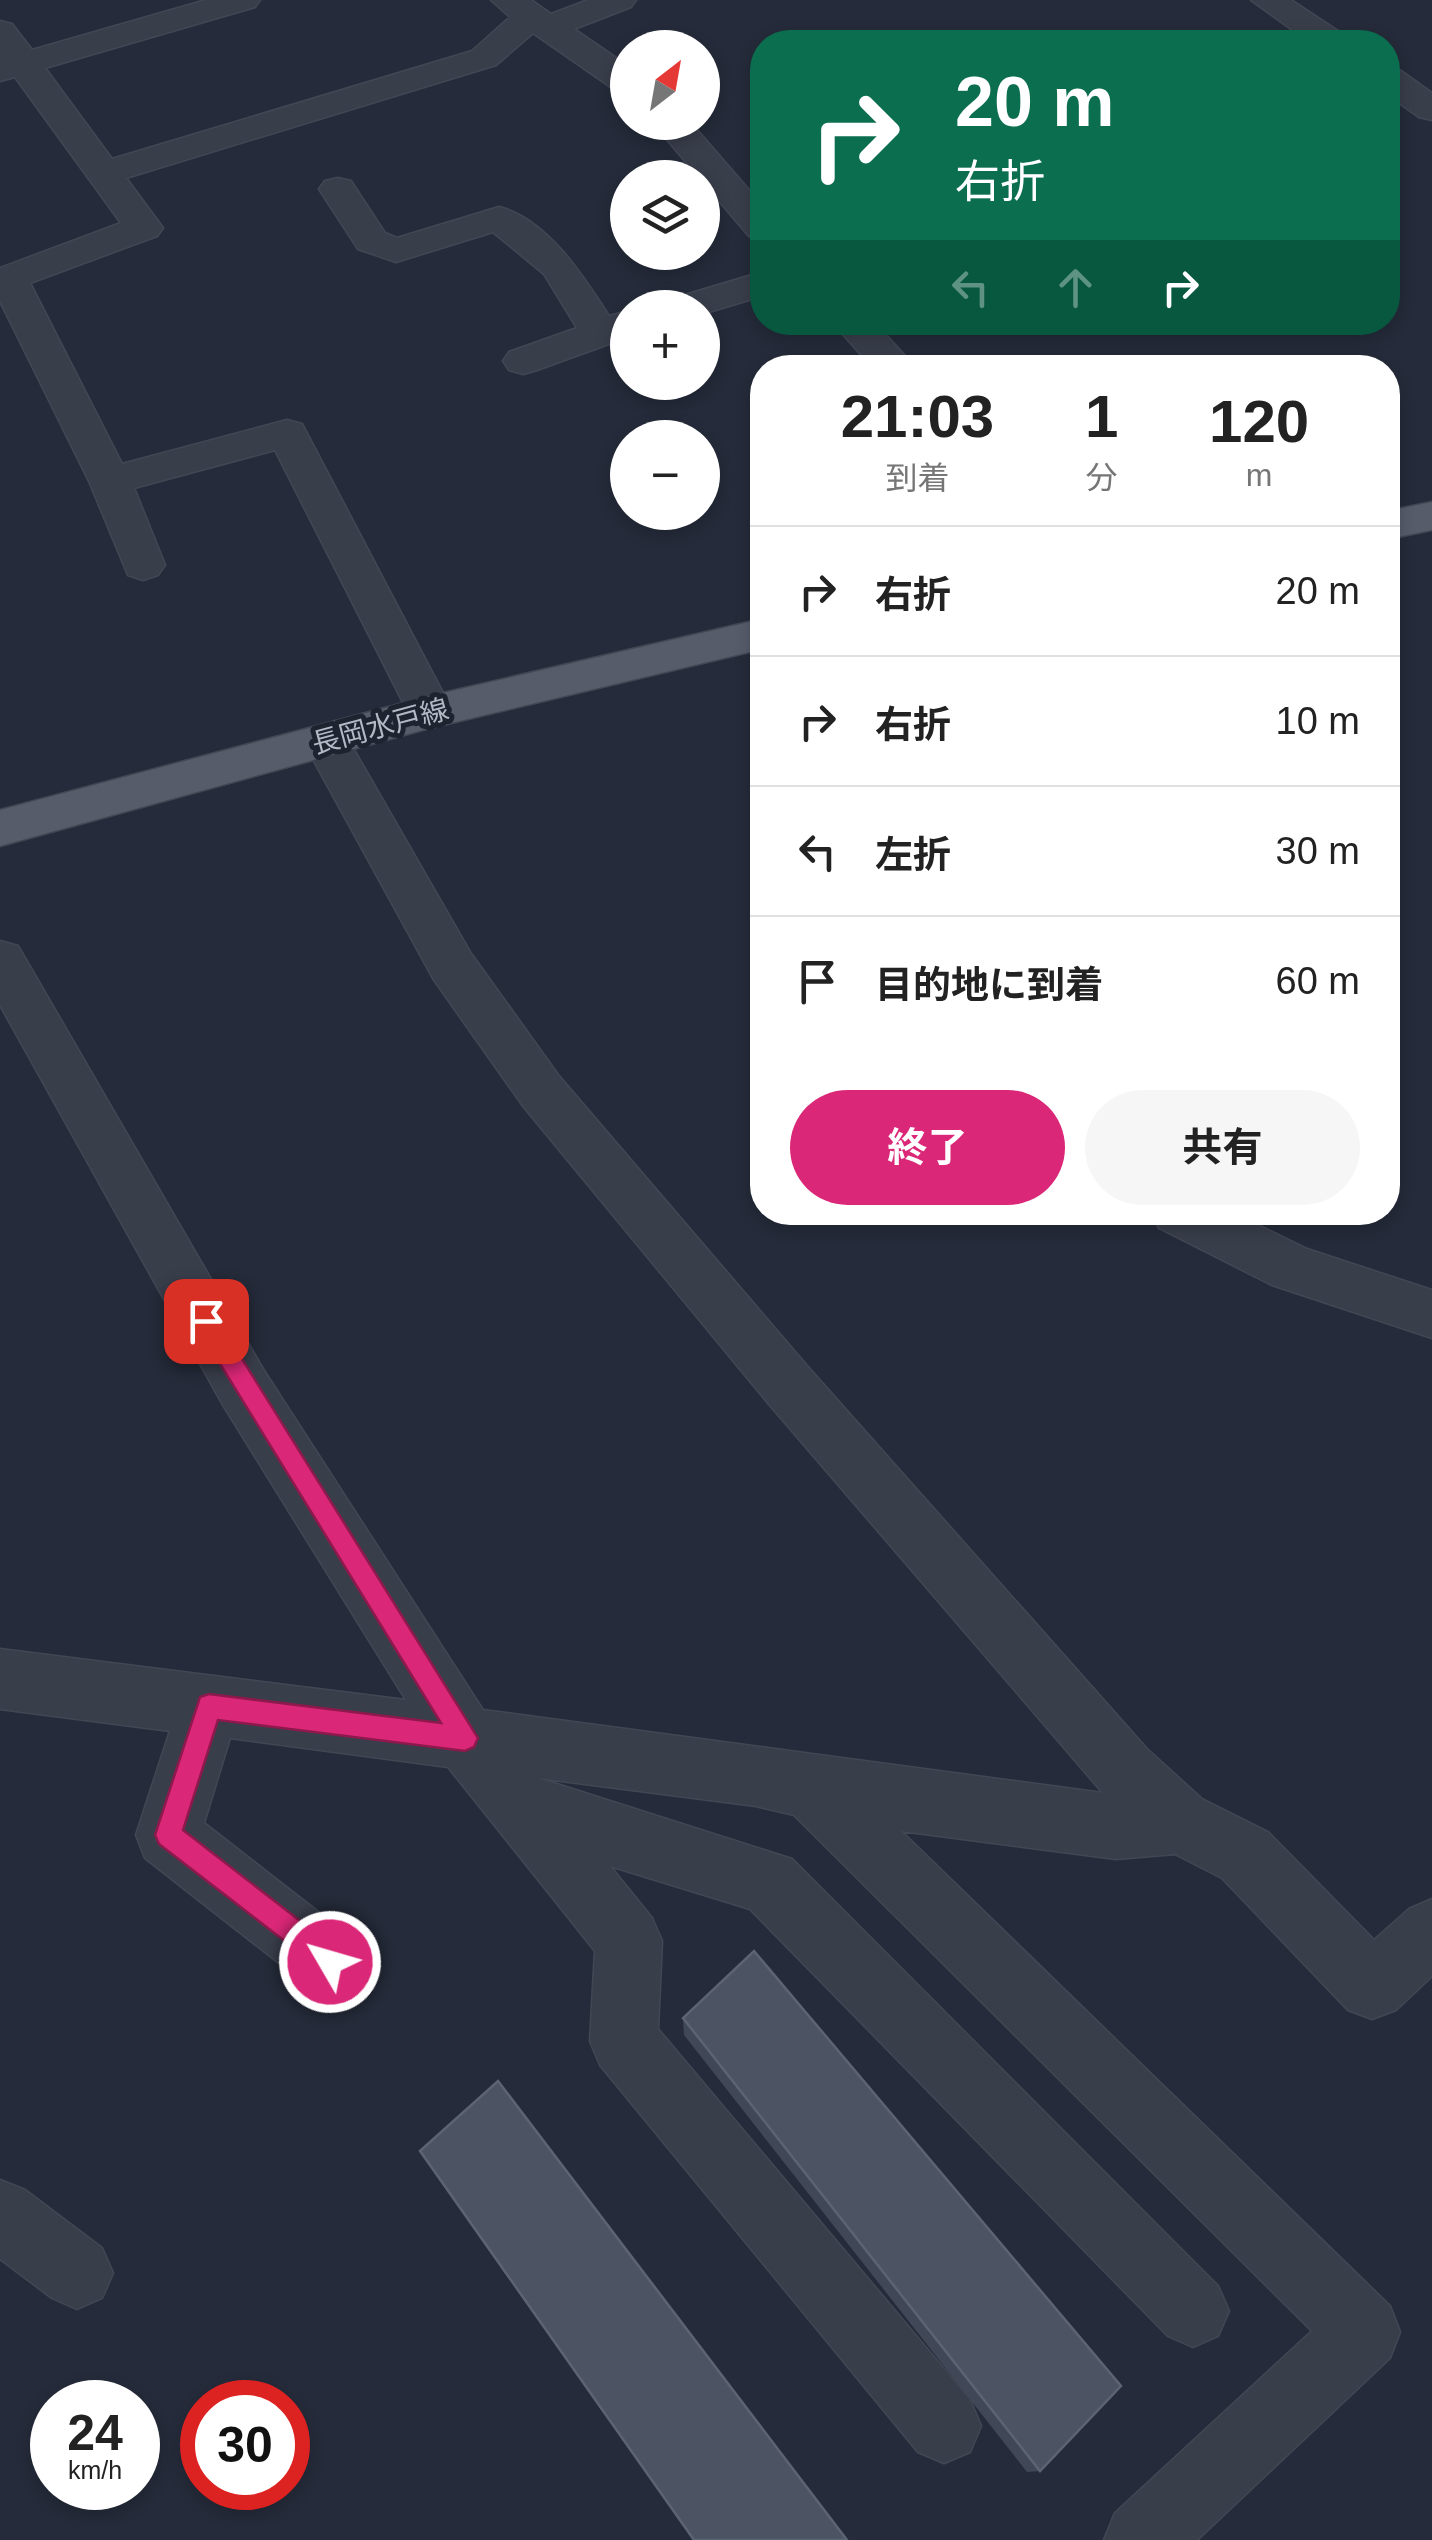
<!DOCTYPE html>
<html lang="ja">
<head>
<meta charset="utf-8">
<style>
  body { margin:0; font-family:Arial,"Noto Sans JP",sans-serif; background:#f6f6f6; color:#222; height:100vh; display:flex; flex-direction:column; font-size:38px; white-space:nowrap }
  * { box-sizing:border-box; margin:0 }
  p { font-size:32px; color:#767676 }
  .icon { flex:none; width:55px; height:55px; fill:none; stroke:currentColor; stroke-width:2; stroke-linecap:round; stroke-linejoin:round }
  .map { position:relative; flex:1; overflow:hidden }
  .sheet { position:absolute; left:750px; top:355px; width:650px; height:870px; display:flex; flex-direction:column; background:#fff; border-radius:40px; box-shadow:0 5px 15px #0003 }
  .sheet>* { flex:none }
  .banner { position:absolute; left:750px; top:30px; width:650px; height:305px; border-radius:40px; box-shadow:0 5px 15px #0003; background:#0b6e4f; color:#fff; overflow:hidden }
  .needle { width:65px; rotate:31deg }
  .fabs { position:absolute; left:610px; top:30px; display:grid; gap:20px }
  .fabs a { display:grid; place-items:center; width:110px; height:110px; border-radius:50%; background:#fff; box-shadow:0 5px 15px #0003; font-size:50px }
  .speed { position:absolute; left:30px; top:2380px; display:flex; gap:20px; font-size:50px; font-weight:700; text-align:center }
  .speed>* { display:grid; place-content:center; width:130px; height:130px; border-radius:50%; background:#fff; box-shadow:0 5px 15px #0003; line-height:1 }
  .speed small { font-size:25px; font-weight:400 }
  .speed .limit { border:15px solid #d22; background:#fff; color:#111 }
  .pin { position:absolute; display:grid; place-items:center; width:85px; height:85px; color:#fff; margin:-42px; border-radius:20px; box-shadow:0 5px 15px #0006 }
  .me { position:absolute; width:110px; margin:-55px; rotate:308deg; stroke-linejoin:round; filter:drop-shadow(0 0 8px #0008) }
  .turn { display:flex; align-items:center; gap:35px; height:210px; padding:0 40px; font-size:45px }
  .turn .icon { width:130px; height:130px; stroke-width:2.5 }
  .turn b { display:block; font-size:70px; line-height:85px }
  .lanes { display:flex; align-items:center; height:95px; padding:0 40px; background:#0003; justify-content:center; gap:50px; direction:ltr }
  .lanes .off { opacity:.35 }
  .eta { display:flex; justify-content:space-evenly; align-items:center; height:170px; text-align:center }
  .eta b { font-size:60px; font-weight:700; line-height:70px }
  .primary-button { display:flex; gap:20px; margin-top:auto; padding:20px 40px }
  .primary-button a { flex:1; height:115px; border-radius:60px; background:#db2777; color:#fff; font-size:40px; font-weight:700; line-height:115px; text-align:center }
  .primary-button a+a { background:#f6f6f6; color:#222 }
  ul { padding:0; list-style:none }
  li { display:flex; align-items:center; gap:30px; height:130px; padding:0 40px; border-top:2px solid #e0e0e0 }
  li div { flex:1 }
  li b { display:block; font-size:38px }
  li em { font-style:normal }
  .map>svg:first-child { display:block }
</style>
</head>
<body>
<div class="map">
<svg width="1432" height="2540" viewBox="0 0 1432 2540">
  <rect width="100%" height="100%" fill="#252b3a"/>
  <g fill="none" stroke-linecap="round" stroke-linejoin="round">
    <defs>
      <path id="minor" d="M206,0H260L255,7L45,68L112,159L472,51L510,17L491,0H531L551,14L588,0H636L631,7L574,29L628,66V93L615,90L533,33L496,65L126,178L163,228L157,236L30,283L122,464L287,420L302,424L453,712L446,724L430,728L414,724L275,450L134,488L165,565L158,575L143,580L128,575L89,481L0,301V268L121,223L15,77L0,81V21L12,24L32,50Z
        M1251,0H1291L1344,35L1349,42H1309Z
        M1388,68L1401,71L1432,93V120L1419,117L1388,95Z
        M652,122H690L762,205V239L749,236Z
        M338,178L351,181L385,233L397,238L499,207C547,219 584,277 609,316L628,311V337L537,370L523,374L509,370L503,361L509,352L577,328L544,274L493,232L396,262L358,249L319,189L325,181Z
        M762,272V296L702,314V308H663L668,300Z
        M832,322H874L916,368H873Z
        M326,724L342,729L470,952L559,1076L808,1367L1147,1749L1202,1799L1268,1832L1374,1940L1409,1909L1432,1899V1976L1396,2010L1372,2019L1348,2010L1222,1878L1175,1854L1116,1859L901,1831L1390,2306L1400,2332L1390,2358L1197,2540H1104L1115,2513L1312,2331L794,1815L756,1806L538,1778L792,1859L1218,2286L1229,2311L1218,2336L1193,2347L1168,2336L750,1909L610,1866L652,1918L662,1941L658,2029L970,2400L981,2426L970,2452L944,2463L918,2452L600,2065L590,2041L595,1951L448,1767L230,1738L204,1823L353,1939L363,1962L353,1985L330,1995L307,1985L145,1858L136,1835L170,1731L0,1709V1649L406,1700L223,1405L0,1005V941L18,946L263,1369L483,1710L1103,1793L768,1403L523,1106L434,980L303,741L310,729Z
        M1151,1212H1231L1307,1249L1432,1290V1338L1272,1285L1159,1228Z
        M0,2180L25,2190L102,2248L113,2273L102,2298L77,2309L52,2298L0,2259Z"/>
      <path id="major" d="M1432,502V530L1388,539V511Z
        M762,619V649L430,728L0,846V810L430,696Z"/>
    </defs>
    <!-- minor casing -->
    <use href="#minor" stroke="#424754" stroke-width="3"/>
    <!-- major casing -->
    <use href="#major" stroke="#424754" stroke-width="3"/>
    <!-- minor -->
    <use href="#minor" fill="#393e4b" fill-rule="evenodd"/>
    <!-- major -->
    <use href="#major" fill="#575c6b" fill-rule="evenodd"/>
  </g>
  <!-- wall -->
  <path fill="#404858" d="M683,2018L1040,2471L1027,2472L684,2035Z"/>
  <!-- building -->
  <path fill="#4c5464" stroke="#5c6473" stroke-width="2.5" d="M754,1951L1121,2386L1040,2471L683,2018Z
    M498,2081L847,2540H694L420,2151Z"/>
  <!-- route -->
  <path fill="#db2777" stroke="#8e194d" stroke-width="2.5" d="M206,1311L214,1314L478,1738L474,1747L465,1751L218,1720L183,1830L340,1952L344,1962L340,1972L330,1976L159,1844L155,1835L200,1697L209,1694L441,1723L198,1328L194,1321L198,1314Z"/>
  <g text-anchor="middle" stroke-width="10" stroke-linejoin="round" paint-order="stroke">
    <!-- street labels -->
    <g font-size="28" fill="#b4b9c6" stroke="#1e2330">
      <text transform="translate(380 726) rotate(-15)" y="10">長岡水戸線</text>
    </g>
  </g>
</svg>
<div class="fabs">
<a><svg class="needle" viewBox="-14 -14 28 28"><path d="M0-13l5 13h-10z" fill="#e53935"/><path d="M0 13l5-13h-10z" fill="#767676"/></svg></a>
<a><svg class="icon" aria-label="layers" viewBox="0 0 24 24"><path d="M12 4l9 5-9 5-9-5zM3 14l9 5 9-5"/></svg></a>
<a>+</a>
<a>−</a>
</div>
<div class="speed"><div>24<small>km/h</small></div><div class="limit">30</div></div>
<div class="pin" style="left:206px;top:1321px;background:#d93025"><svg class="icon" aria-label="arrive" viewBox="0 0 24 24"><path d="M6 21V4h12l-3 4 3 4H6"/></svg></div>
<svg class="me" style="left:330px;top:1962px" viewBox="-20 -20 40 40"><circle r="17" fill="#db2777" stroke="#fff" stroke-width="3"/><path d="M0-11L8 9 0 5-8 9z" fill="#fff"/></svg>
<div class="banner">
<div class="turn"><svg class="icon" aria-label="right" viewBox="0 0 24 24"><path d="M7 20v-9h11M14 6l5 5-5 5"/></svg><div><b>20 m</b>右折</div></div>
<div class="lanes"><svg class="icon off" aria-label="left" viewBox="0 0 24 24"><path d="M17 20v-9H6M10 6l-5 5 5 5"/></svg><svg class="icon off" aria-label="ahead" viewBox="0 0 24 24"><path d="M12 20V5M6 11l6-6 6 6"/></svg><svg class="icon" aria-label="right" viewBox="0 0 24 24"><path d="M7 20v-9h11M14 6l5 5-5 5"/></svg></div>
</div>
<section class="sheet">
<div class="eta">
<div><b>21:03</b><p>到着</p></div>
<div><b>1</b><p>分</p></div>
<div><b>120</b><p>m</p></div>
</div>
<ul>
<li><svg class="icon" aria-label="right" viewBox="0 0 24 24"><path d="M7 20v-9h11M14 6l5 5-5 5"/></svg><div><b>右折</b></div><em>20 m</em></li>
<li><svg class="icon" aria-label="right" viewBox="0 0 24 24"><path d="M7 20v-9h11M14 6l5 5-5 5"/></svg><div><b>右折</b></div><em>10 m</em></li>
<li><svg class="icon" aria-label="left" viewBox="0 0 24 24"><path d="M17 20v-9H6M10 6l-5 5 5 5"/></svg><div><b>左折</b></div><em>30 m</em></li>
<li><svg class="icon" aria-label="arrive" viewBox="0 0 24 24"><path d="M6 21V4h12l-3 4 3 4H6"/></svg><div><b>目的地に到着</b></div><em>60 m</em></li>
</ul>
<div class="primary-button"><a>終了</a><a>共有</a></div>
</section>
</div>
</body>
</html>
